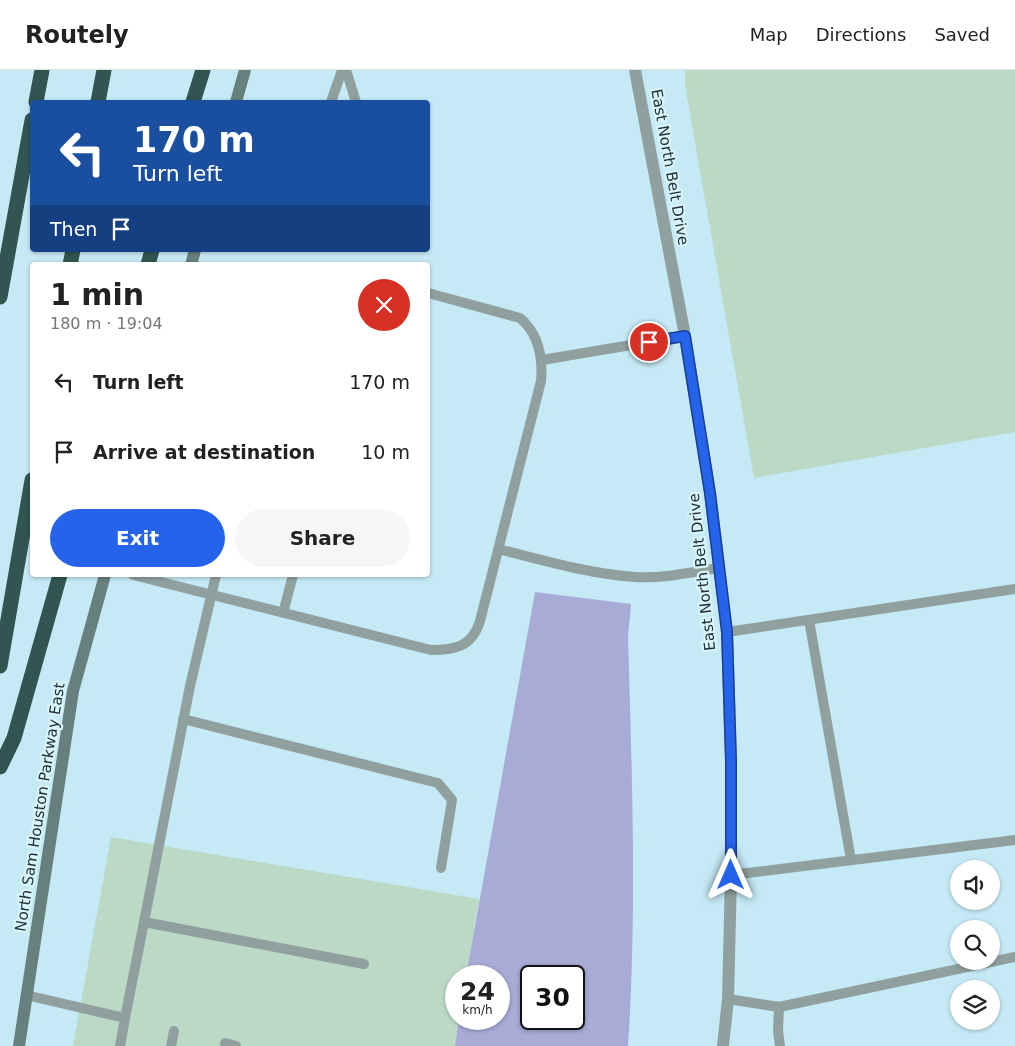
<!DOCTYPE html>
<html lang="en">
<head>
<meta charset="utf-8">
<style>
  body { margin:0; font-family:"DejaVu Sans",sans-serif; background:#f6f6f6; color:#222; height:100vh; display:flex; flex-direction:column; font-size:19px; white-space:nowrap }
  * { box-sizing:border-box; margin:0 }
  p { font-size:16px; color:#767676 }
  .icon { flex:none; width:28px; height:28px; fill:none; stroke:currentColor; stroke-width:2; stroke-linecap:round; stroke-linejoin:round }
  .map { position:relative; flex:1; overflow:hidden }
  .side { position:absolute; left:30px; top:192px; width:400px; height:315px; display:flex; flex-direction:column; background:#fff; border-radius:5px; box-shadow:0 1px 4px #0004 }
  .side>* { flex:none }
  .guide { position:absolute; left:30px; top:30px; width:400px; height:152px; border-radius:5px; box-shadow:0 1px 4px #0004; background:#1a4fa0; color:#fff; overflow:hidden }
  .controls { position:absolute; left:950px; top:790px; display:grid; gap:10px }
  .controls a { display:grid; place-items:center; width:50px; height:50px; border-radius:50%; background:#fff; box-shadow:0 1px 4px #0004; font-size:25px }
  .speed { position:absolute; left:445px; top:895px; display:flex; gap:10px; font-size:25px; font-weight:700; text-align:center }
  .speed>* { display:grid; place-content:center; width:65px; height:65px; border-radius:50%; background:#fff; box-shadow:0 1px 4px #0004; line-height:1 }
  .speed small { font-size:12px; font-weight:400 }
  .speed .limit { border:2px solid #111; border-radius:8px; background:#fff; color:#111 }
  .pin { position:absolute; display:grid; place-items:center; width:42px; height:42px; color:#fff; margin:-21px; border:2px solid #fff; border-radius:50%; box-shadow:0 1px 5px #0007 }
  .me { position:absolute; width:55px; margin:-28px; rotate:0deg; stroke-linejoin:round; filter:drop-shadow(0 0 4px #0008) }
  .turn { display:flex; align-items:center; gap:18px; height:105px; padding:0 20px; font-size:22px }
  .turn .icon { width:65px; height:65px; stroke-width:2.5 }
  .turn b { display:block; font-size:35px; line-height:42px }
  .then { display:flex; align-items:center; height:48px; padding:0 20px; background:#0003; gap:10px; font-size:19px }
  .round { display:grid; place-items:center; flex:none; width:52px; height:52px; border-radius:26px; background:#f6f6f6 }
  .headline { display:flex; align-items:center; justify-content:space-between; height:85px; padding:0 20px }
  h1 { font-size:30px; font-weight:800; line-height:38px }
  .primary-button { display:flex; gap:10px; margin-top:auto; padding:10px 20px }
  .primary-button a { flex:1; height:58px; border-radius:30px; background:#2563eb; color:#fff; font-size:20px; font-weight:800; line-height:58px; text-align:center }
  .primary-button a+a { background:#f6f6f6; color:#222 }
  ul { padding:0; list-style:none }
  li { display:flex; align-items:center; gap:15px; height:70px; padding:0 20px }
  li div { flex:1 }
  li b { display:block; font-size:19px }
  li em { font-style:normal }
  header { display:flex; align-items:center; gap:30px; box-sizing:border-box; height:70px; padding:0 25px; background:#fff; border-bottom:1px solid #e0e0e0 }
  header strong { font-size:24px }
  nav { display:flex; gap:28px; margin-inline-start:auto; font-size:18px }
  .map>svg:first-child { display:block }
</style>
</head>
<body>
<header>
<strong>Routely</strong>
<nav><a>Map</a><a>Directions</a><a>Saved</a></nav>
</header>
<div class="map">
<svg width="1015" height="976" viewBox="0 0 1015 976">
  <rect width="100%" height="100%" fill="#c5e9f5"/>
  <!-- green -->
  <path fill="#bcd9c6" d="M685,0H1015V362L754,408L685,16Z
    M111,767L479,829L466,906H456V949H459L455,976H73Z"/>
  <!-- water -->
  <path fill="#a7abd6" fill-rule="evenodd" d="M535,522L631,534L628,567C632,704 637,840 628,976H455L459,949H499V906H466ZM531,906H574V949H531Z"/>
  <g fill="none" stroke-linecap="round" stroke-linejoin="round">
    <!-- lane -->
    <path stroke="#90a09e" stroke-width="10" d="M346,0L356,32
      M331,32L342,0
      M542,290L685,266
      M498,479C543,490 589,504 635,507C662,509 692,502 719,498
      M133,505L431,580C455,580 472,577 480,551L541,311C543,287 539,264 520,248L428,223
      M283,543L293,505
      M809,550L851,790
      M727,562L1015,519
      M183,649L438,713L452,730L441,798
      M731,805L1015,770
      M144,852L190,616L216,505
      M26,925L125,948L120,976
      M728,929L779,937L1015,887
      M779,937L778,961L780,976
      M125,948L144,852L364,894
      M225,973L236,976
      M171,976L174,961"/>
    <!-- street -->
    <path stroke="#90a09e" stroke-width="12" d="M635,0L685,266L710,423L727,562L731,691V805L728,929L723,976"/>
    <!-- secondary -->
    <path stroke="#68807d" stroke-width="12" d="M236,32L245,0
      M191,195L195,180
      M19,976L73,621L105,505"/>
    <!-- highway -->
    <path stroke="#325551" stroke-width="15" d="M36,32L42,0
      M98,32L104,0
      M193,32L203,0
      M70,195L73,180
      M148,195L152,180
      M0,227L32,50
      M0,596L32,410
      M0,697L14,668L60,505"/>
  </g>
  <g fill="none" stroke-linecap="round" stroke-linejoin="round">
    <defs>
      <path id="route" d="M649,272L685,266L710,423L727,562L731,691V805"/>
    </defs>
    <!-- route casing -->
    <use href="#route" stroke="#184099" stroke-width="12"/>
    <!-- route -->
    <use href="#route" stroke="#2563eb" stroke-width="9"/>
  </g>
  <g text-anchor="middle" stroke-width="4.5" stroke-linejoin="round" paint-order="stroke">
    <!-- street labels -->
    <g font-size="15" fill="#212f33" stroke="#d8f5fe">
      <text transform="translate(670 97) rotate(80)" y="5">East North Belt Drive</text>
      <text transform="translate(702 502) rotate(-96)" y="5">East North Belt Drive</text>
      <text transform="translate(40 737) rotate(-81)" y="5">North Sam Houston Parkway East</text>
    </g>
  </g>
</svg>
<div class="controls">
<a><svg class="icon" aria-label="sound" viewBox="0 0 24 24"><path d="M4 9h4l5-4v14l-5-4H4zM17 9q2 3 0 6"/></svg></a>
<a><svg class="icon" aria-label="search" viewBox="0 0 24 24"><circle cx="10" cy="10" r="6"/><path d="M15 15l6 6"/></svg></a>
<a><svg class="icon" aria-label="layers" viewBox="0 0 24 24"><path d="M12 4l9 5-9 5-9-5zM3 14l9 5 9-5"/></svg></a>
</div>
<div class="speed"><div>24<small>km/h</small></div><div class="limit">30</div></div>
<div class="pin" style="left:649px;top:272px;background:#d93025"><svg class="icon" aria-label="arrive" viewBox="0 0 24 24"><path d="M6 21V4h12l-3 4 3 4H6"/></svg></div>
<svg class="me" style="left:731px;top:805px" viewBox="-20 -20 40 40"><path d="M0-17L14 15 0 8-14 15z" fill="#2563eb" stroke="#fff" stroke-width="4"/></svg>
<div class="guide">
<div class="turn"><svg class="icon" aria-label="left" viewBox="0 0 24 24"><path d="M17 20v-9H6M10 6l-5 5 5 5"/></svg><div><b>170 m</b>Turn left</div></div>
<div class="then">Then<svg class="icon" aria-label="arrive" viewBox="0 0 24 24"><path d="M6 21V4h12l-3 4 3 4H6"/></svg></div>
</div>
<section class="side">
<div class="headline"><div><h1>1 min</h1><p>180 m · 19:04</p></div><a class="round" style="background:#d93025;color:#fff"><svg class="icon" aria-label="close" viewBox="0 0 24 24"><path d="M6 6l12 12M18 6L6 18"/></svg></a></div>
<ul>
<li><svg class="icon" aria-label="left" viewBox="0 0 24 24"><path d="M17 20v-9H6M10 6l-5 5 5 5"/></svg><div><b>Turn left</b></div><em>170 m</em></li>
<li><svg class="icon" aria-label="arrive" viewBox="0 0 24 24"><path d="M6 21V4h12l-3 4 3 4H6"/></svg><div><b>Arrive at destination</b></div><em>10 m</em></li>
</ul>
<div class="primary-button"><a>Exit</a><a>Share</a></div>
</section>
</div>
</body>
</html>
